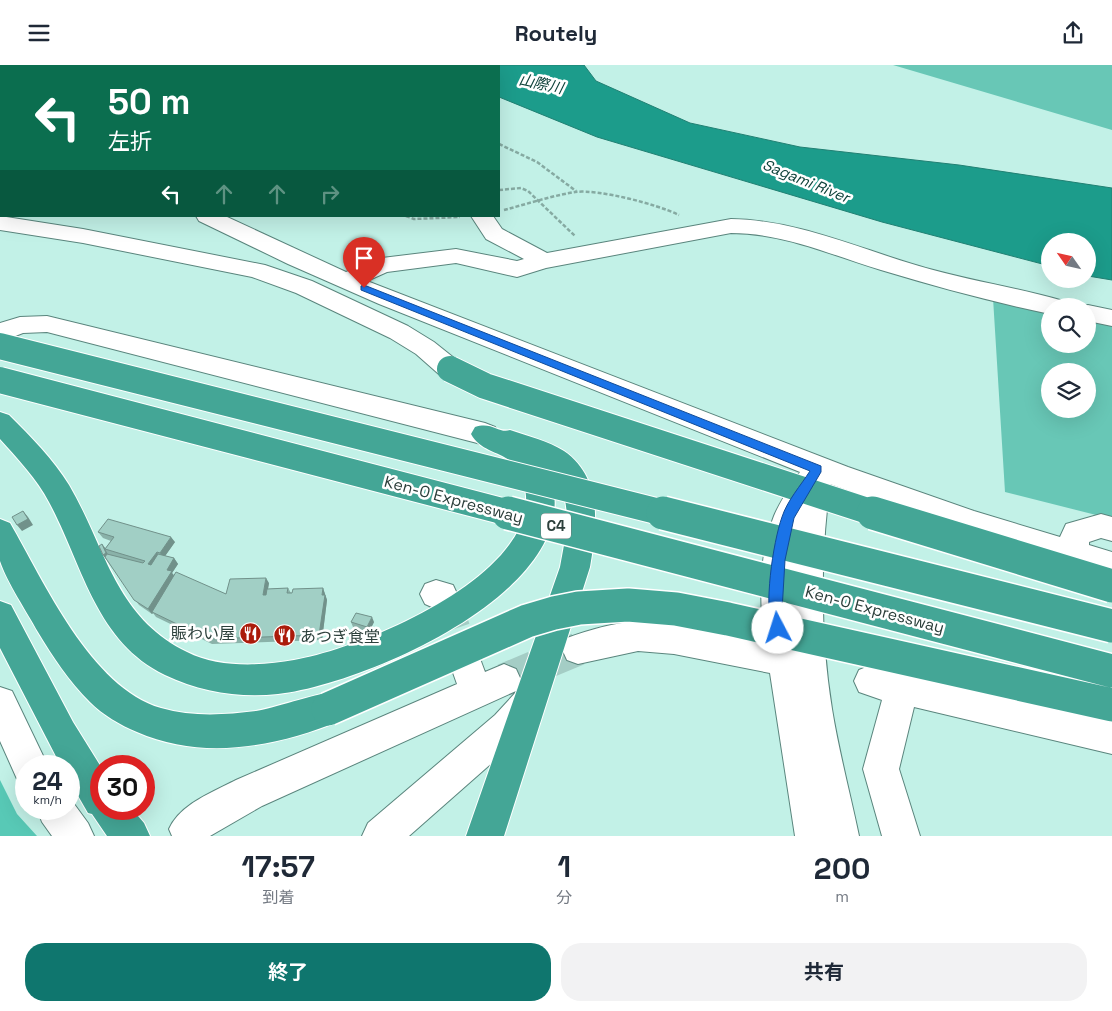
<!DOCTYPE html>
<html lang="ja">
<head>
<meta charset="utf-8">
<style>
  body { margin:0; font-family:"Space Grotesk","Noto Sans JP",sans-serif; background:#f2f2f3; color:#1f2937; height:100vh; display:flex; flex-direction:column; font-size:19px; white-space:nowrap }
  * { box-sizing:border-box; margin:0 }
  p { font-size:16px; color:#747a83 }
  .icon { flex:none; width:28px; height:28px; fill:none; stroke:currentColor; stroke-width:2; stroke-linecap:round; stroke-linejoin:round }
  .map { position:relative; height:771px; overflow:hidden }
  .side { display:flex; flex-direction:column; background:#fff; flex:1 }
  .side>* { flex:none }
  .banner { position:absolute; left:0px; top:0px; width:500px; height:152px; box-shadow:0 5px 20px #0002; background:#0b6e4f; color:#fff; overflow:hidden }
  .needle { width:32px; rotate:304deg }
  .tools { position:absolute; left:1041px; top:168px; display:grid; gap:10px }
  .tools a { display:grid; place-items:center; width:55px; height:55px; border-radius:50%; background:#fff; box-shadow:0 5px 20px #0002; font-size:25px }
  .speed { position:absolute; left:15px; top:690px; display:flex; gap:10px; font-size:25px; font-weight:700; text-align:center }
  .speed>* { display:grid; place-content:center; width:65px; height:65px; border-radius:50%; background:#fff; box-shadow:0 5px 20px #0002; line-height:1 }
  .speed small { font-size:12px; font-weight:400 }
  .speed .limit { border:8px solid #d22; background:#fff; color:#111 }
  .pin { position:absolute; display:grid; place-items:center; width:42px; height:42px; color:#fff; margin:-51px -21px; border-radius:50% 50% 50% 0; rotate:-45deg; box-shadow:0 0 5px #0007 }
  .pin .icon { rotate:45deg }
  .me { position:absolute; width:55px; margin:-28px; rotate:355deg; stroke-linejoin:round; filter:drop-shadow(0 0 4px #0008) }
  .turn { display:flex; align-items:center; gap:18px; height:105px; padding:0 25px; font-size:22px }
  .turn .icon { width:65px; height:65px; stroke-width:2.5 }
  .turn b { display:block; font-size:35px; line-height:42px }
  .lanes { display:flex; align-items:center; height:48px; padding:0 25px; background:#0003; justify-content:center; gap:25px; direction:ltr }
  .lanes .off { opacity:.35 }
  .eta { display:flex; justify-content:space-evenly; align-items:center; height:85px; text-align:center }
  .eta b { font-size:30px; font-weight:700; line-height:35px }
  .primary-button { display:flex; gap:10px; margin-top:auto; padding:10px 25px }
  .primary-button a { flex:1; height:58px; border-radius:20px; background:#0f766e; color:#fff; font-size:20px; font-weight:700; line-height:58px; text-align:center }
  .primary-button a+a { background:#f2f2f3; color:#1f2937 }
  header { display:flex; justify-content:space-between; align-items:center; height:65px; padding:0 25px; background:#fff; font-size:22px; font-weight:700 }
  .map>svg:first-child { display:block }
</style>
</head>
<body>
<header><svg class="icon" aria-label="menu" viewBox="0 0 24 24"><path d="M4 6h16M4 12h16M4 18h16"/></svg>Routely<svg class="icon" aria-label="share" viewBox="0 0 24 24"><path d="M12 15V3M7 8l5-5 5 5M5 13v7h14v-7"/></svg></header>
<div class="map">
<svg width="1112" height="771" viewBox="0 0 1112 771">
  <rect width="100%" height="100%" fill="#c2f1e7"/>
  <!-- green -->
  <path fill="#68c7b6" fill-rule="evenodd" d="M893,0H1112V65Z
    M993,233L1050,244V279H1088V252L1112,257V454L1005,427ZM1050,306H1088V344H1050Z"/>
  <!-- forest -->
  <path fill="#58c9b6" d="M0,715L17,749L37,771H0Z"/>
  <!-- water -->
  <path fill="#1c9c8b" stroke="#218073" d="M422,0H584L596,16L690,58L800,82L959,100L1112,123V215L1088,211V176H1050V201L882,157L597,72L499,32V1Z"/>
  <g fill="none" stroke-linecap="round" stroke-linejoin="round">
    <!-- river -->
    <path fill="#1c9c8b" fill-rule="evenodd" d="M40,0H72L40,1Z
      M191,0H223L224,1H192Z"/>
    <!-- minor-tunnel -->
    <path stroke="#a4cdc5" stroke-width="33" stroke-dasharray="33 16" stroke-linecap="butt" d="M443,533L467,602
      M504,615L578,584"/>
    <defs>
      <path id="minor" d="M0,29L1,30V42L0,41Z
        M0,151L83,164L265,200L312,216L408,261L434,277L459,297L463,304L459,311L450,313L441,311L416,289L390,273L296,228L252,212L83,178L0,165Z
        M196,151H225L346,207L382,193L456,184L517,196L524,194L486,174L471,151H493L502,164L547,188L731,154C797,155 857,183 919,201C966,215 1014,222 1060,235L1064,241H1050V249C993,237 937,222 881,205C831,190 784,168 731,168L546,203L517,212L456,198L387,207L367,216L848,402L974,446L1060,472L1066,459L1101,449L1112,452V476L1101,473L1089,477V480L1112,487V513L974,470L830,419C820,494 820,569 832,644C839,687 850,728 859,771H795L770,608L674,589L638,586L578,599L567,595L562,584L567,573C589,565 613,558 637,556C676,553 726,569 765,577C759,538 759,488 774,451C780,436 791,421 800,407L379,239L288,199L199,156Z
        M1088,240L1112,245V261L1088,256V241H1083Z
        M47,251L485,358L495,362L499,369L495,376L485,380L47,267L23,268L0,277V258L20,252Z
        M436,515L453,520L459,533L454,543L443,547L425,539L420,529L425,519Z
        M467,586L479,591L485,607L504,599L516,604L521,615L516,626L262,741L210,771H172L169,764C180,739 213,727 236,715L457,619L451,602L455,591Z
        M871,600L1112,655V689L914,642L899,704L920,771H882L863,704L882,635L859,627L854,616L859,605Z
        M0,622L12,626L48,701H26V717L17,714L0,676Z
        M529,622L541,626L546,638L541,650L519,674L409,771H362L368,758L495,650L517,626Z
        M69,732L88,758L94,771H52L42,757L37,744H69Z"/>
      <path id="highway" d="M0,347L9,350C31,372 53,394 69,420C106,483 115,552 187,587C218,603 261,601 294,595C361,584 531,513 526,431C523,381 486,396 471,369L475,362C492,356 499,369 510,365C528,371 548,376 564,386C603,413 597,461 590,502L504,771H466L560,502C566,469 576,431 548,406C597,520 364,620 278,629C239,633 201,627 165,610C95,576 83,500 49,437C37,414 18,394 0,374Z
        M0,454L10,458C44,517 91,623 161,643C192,652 224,650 256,646C270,644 322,627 329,628C333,629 337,631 340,632L345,644L340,656C275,682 203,696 137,667C120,660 103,650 90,637C69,616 53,592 38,567C27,547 7,517 0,496C0,485 0,467 0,454Z
        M0,536L11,540L73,657L101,702V744H132L144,758L150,771H107L92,749L88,748L69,715V701H61L0,583Z"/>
    </defs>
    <!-- minor casing -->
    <use href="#minor" stroke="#5a857d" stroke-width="2"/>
    <!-- highway casing -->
    <use href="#highway" stroke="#fff" stroke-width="2"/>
    <!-- path -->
    <path stroke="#86aaa2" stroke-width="2.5" stroke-dasharray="4 2" stroke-linecap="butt" d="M499,79L537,97L576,126
      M499,125L521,123L528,126L575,171
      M504,145C527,139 551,131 575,127C599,124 656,139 679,150
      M406,151L414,154L460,152"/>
    <!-- minor -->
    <use href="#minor" fill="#fff" fill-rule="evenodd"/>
    <!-- highway -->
    <use href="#highway" fill="#44a696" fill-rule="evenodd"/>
    <defs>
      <path id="highway-bridge-far1" d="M0,281L668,449
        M450,304L485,321L877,449
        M0,315L513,449"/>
      <path id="highway-bridge" d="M508,448L1112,606
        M663,448L1112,561
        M873,448L1112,521
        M328,644L527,556L554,548L579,543L628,540L676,544L728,554L1112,640"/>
    </defs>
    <!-- highway-bridge-far1 casing -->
    <use href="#highway-bridge-far1" stroke="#fff" stroke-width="28" stroke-linecap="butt"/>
    <!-- highway-bridge casing -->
    <use href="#highway-bridge" stroke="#fff" stroke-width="36" stroke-linecap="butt"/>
    <!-- highway-bridge-far1 -->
    <use href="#highway-bridge-far1" stroke="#44a696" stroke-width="26"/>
    <!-- highway-bridge -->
    <use href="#highway-bridge" stroke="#44a696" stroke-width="33"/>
  </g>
  <!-- wall -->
  <path fill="#8ab2a9" d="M98,467L175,477L165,491L174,493L178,499L172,508L174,510L226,529L269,518L268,524L288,523L291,528L323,523L327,535L322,575L212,579L156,552L153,548L152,549L139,540L103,490L105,484L111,476L103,473Z
    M351,557H374L369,567L353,562Z"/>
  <!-- shaded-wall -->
  <path fill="#71918a" d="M1,51V59H0V52Z
    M23,446L28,452L33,460L22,466L17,460Z
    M171,472L175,477L163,494L160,488Z
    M102,479L106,484H105L110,493L107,495L103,490Z
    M157,487L160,493L152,505L148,499Z
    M174,493L178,499L172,508L175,512L152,547L153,548L152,549L148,544L167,505Z
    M266,513L269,518L266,535L263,530Z
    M323,523L327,535L322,575L319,570Z
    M372,552L374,557L369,567L367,562Z"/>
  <!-- building -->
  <path fill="#a1cfc5" stroke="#71918a" d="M0,76H1V104H0Z
    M23,446L28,454L17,460L12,452Z
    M108,454L171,472L160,488L157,487L148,499L151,500L158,489L174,493L167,505L172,506L148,544L134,535L105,492L107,489L143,498L145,496L105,484L114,472L98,467Z
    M102,479L106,488L103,490L99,481Z
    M176,507L226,529L230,514L266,513L263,530H266L267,524L288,523L287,528H292L293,524L323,523L322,530H325L319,570L208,574L152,547Z
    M356,548L372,552L367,562L351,557Z"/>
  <!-- route -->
  <path fill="#1a73e8" stroke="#114b97" d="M364,220L821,401V407L794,453L785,495L782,546L785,563L783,567L778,569L773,567C763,544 773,477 782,452C787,436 801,420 810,406L361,225V221Z"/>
  <!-- icons -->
  <defs>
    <symbol id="restaurant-disc" viewBox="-11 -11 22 22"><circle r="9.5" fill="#ab1b0a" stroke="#fff"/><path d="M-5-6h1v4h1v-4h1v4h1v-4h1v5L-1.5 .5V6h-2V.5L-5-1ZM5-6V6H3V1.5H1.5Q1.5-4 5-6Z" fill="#fff"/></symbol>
  </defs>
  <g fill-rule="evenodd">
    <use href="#restaurant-disc" x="238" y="556" width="25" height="25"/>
    <use href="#restaurant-disc" x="272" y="558" width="25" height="25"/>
  </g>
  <g text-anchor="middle" stroke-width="5" stroke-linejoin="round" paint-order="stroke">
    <!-- far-water labels -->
    <g font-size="15" font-style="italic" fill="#0e423a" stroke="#fff">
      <text transform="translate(541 19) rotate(12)" y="5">山際川</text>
      <text transform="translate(806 116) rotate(22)" y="5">Sagami River</text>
    </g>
    <!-- shield labels -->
    <rect fill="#fff" stroke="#6b7976" stroke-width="1" x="541" y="448.5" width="30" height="25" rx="4"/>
    <g font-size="15" font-weight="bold" fill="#2c3f3b">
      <text x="556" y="466">C4</text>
    </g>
    <!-- street labels -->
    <g font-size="16" fill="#2c3f3b" stroke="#fff">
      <text transform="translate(454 434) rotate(15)" y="6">Ken-O Expressway</text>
      <text transform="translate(875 544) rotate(15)" y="6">Ken-O Expressway</text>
    </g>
    <!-- poi labels -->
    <g font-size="16" fill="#2c3f3b" stroke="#fff" text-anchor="end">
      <text x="235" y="574">賑わい屋</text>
      <text x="300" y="577" text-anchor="start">あつぎ食堂</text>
    </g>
  </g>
</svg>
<div class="tools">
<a><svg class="needle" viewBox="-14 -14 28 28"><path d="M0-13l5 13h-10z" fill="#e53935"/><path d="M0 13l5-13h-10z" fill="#747a83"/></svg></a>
<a><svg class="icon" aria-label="search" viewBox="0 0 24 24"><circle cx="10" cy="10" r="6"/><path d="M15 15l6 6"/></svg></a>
<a><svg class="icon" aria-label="layers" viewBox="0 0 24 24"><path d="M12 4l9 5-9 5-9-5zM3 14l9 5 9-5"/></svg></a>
</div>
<div class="speed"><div>24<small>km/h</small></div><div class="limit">30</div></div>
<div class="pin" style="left:364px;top:223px;background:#d93025"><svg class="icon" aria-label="arrive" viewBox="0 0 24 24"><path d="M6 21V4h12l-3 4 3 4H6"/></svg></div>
<svg class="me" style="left:778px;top:563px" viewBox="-20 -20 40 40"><circle r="19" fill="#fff"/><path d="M0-13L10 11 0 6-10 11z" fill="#1a73e8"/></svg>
<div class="banner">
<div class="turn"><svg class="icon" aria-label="left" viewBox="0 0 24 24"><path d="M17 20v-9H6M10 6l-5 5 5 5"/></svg><div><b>50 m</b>左折</div></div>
<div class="lanes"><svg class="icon" aria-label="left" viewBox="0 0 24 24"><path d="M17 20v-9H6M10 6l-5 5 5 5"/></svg><svg class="icon off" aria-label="ahead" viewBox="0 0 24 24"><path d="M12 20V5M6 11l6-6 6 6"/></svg><svg class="icon off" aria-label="ahead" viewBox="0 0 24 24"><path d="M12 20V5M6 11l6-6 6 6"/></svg><svg class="icon off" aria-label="right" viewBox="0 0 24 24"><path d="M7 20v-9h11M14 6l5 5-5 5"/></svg></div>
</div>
</div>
<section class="side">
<div class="eta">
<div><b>17:57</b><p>到着</p></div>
<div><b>1</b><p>分</p></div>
<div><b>200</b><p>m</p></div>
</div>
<div class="primary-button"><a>終了</a><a>共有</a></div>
</section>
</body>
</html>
